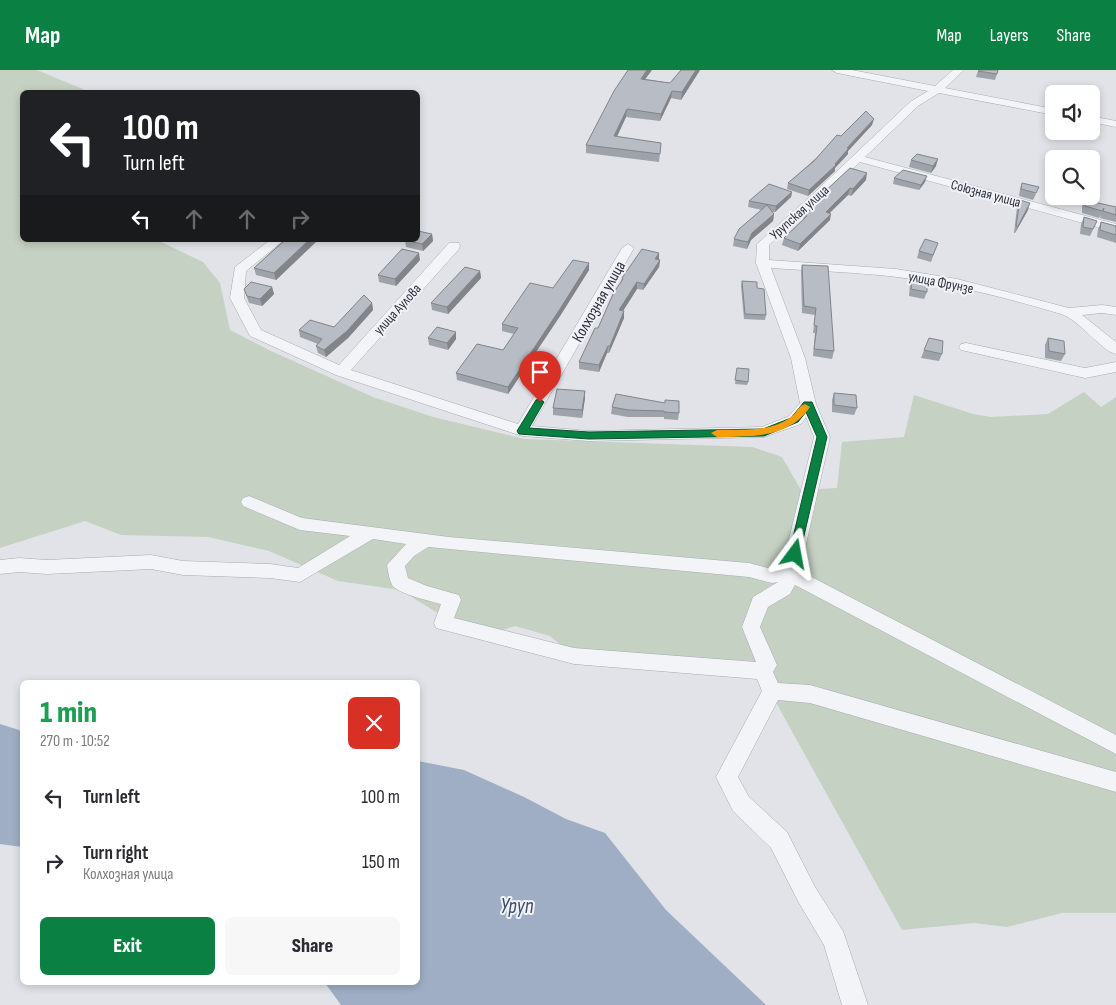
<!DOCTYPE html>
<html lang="en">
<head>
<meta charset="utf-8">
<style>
  body { margin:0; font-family:"Sofia Sans Condensed",sans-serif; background:#f7f7f7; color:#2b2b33; height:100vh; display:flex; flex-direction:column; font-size:19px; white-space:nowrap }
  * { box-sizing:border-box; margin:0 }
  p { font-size:16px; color:#7c7c81 }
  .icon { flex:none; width:28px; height:28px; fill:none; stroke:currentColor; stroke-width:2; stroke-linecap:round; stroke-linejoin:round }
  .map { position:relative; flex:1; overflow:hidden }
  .details { position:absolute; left:20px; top:610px; width:400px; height:305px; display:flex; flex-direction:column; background:#fff; border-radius:8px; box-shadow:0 2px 8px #0003 }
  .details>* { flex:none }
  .banner { position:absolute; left:20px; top:20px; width:400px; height:152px; border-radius:8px; box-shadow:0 2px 8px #0003; background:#202124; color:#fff; overflow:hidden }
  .buttons { position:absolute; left:1045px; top:15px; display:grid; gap:10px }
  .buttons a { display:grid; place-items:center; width:55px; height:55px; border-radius:8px; background:#fff; box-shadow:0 2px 8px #0003; font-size:25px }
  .pin { position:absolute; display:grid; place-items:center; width:42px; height:42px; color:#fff; margin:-51px -21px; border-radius:50% 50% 50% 0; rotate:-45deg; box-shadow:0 0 5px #0007 }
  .pin .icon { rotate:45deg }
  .me { position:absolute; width:55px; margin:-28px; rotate:13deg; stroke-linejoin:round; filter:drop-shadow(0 0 4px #0008) }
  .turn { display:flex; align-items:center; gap:18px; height:105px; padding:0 20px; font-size:22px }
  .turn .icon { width:65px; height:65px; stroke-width:2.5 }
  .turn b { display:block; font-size:35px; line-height:42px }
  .lanes { display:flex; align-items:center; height:48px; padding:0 20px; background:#0003; justify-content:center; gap:25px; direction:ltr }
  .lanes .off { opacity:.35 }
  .round { display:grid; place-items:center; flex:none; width:52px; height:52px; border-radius:8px; background:#f7f7f7 }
  .summary { display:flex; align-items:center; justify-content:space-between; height:85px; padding:0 20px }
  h1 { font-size:30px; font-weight:800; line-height:38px; color:#1e9e55 }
  .primary-button { display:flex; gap:10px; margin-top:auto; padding:10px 20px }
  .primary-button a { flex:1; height:58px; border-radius:8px; background:#0b8043; color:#fff; font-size:20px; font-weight:800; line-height:58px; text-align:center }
  .primary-button a+a { background:#f7f7f7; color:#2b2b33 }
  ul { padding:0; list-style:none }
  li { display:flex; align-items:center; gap:15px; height:65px; padding:0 20px }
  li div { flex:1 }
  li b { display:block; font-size:19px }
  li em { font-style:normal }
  header { display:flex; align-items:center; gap:30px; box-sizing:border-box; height:70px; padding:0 25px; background:#0b8043; color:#fff }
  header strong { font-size:24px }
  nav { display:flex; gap:28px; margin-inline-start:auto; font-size:18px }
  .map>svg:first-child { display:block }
</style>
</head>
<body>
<header>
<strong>Map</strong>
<nav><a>Map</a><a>Layers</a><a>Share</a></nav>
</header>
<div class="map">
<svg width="1116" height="935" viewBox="0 0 1116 935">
  <rect width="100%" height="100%" fill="#e1e3e8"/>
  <!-- green -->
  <path fill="#c5d1c2" d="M0,0H37L90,22H22V170H157L203,192L220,213L230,260L271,281L373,327L433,347L525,369L752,377L782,387L801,420L837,418L842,372L904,367L914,325L973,344L991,347L1048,344L1084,322L1101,337L1116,327V843H1062L1007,857L974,853L902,860L753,591L574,586L550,566L515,556L479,568L400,520L338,511L269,481L208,467L121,465L85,451L0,478Z"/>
  <!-- water -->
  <path fill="#9faec5" d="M0,654L22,661V777L0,774Z
    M418,691L464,700L524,727L566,749L605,763L666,840L766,935H341L325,913L418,912Z"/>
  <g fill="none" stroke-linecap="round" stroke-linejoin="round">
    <defs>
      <path id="minor" d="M832,0H852L935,16L953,0H964L945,18L1054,39V45L939,23L918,36L865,87L1116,154V162L860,92L769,175V190L896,199L957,209L1069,238L1102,235L1116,237V245L1102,243L1082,245L1116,272V284C1101,281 1080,250 1061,244C1008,228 952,214 897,207C856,202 813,201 771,198L805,288L816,334L830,367L800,501L1116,665V684L795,515L790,524L768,537L760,557L777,595L773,602L778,613L810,615L1116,702V722L810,633L778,630L738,707L749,727L787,762L815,817L843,861L868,935H842L824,875L799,833L771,778L733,741L716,707L762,621L757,609L574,594L436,558L434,553L441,534C430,531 398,524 392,515C389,509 388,501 387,495L406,474L373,469L300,512L270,508L183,505L151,499L47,504L19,502L0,504V490L19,488L47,490L151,485L183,491L270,494L298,498L350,466L300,460L243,436L241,432L243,428L249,426L302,448L449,467L749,493L772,499L782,498L814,367L806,347L801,354L764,367L589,371L522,366L336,305L250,266L230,228L235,197L270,170H284L246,201L244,228L261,260L339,295L449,173H459L460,176L459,179L351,300L518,354L622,178L628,174L634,178L532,356L589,361L762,357L789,346L800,333L791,288L756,193L757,174L814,123L910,32L928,21L837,3ZM428,477L749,507L772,513L778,512L753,527L742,557L756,592L574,578L454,548L461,530L459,525L427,516L408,508L405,496L414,486Z
        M1091,46L1116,51V57L1091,52Z
        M966,273L1085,298L1116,292V302L1085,308L961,280L959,277L961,274Z"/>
    </defs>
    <!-- minor casing -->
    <use href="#minor" stroke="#a7aab2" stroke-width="1"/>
    <!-- minor -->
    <use href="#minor" fill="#f3f4f7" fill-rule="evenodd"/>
  </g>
  <!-- wall -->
  <path fill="#9ea2a9" d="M628,0H652L645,9L670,13L681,0H700L681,30L671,28L660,51L626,47L617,67L661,73L659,92L586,83V75Z
    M978,1L997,4L995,10L976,7Z
    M872,55L848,81V84L835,98V101L808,126L787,119L788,113L841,66Z
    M911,90L936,96L931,103L909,97Z
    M894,108L925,112L919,120L893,114Z
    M866,110L851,126L848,125L830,143V150L798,181L782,175L784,168L803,150L804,145L821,131L822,124Z
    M1022,113L1036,124L1033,130L1019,126L1020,119Z
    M792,122L791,127L775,142H772L774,144L773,151L751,170L747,179L733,176L734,169L762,140L748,137L749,131Z
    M1020,130L1028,140L1015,163H1014L1017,137Z
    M1085,130L1116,137V152L1100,148L1101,145L1099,148L1082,143V136Z
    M1084,147L1097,151L1090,166L1080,164L1081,154Z
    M1101,152L1116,156V173L1097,167L1098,159Z
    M432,164L433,171L423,181L406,177L405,170Z
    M284,170H318L276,210L256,205L254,198Z
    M938,173L931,192L917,188L919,181Z
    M420,190L396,216L379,212L378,205Z
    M659,190H660L659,197L643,220L637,219L623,241H624V248L609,283H607L599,302L579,299V292L598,258L621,211L622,208Z
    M589,193V200L560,246L508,324L457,310L456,303L503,280L514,264L502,261V254Z
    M802,195L834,281L832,289L813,286L815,263H813L815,245L802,243L801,202Z
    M480,201L481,208L448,244L432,240L431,233Z
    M912,208L927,222L924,229L909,226L910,214Z
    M742,211L757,218L766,245L765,250L744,249L741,216Z
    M272,217L274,224L262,236L249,233L244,219Z
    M372,233L373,240L348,268L326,287L318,283L316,276L318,274L300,267L299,260L334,257Z
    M456,262V269L448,280L429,275L428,268Z
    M1048,268L1065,284L1061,291L1045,288V275Z
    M924,280L942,284L939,291L921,288Z
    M737,298L748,312L747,315L735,314Z
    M585,321V328L582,348L553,345V338Z
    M834,323L857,338L854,345L832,342V330Z
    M665,333L679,343L678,350L664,349V347H628L611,344L612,337Z"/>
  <!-- shaded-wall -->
  <path fill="#818489" d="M647,0H652L640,16L641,9Z
    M696,0H700L681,30L682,22Z
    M672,21L671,28L660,51L661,44Z
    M627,39L626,47L613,74L614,66Z
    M874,49L872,55L848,81V84L835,98V101L808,126L809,120L835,94L847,78Z
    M938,89L936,96L931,103L933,96Z
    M867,103L866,110L851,126L853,119Z
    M927,106L925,112L919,120L921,115Z
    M850,118L848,125L824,148L826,142Z
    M792,122L791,127L775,142L776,136Z
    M1030,133L1028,140L1015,163L1018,156Z
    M774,144L773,151L751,170L747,179L748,172L752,163Z
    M831,144L830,150L798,181L800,174Z
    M432,164L433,171L423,181L422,174Z
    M309,170H318L276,210L274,203Z
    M419,183L420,190L396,216L395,209Z
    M659,183V190L655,189Z
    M660,190L659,197L643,220L644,214Z
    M589,193V200L560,246L508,324V317Z
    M480,201L481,208L448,244L447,237Z
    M637,212V219L619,247V240Z
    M272,217L274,224L262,236L260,229Z
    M372,233L373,240L348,268L326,287L324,280Z
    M624,241V248L609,283L610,276Z
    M456,262V269L448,280L447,273Z
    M608,276L607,283L599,302V295Z
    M585,321V328L582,348V340Z"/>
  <!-- building -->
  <path fill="#b8bcc4" stroke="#818489" d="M628,0H647L641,9L670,13L681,0H696L682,22L672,21L661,44L627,39L614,66L661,73L660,84L586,75L614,21Z
    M980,0H998L997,4L978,1Z
    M866,41L874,49L847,78H849L835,94L836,95L809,120L788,113L814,91L837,65L841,66Z
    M917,84L938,89L933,96L911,90Z
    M850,98L867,103L853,119L850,118L826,142L831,144L800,174L784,168L807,146L804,145L827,126L822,124Z
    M903,100L927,106L921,115L894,108Z
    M1022,113L1039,117L1036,123L1021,119Z
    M769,114L792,122L776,136L749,131Z
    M1020,130L1030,133L1018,156H1016Z
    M1085,130L1116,137V145L1103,141L1104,138L1102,141L1085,136Z
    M767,135L774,144L752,163L748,172L734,169L739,159Z
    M1084,147L1097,151L1093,159L1083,157Z
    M1101,152L1116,156V165L1100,160Z
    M418,161L432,164L422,174L405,170H418Z
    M925,169L938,173L933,185L919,181Z
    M285,170H309L274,203L254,198Z
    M402,179L419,183L395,209L378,205Z
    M642,179L659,183L655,189L660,190L644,214L637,212L619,240L624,241L610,276H608L599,295L579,292L595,258H598L614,222L623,209L622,208Z
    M573,190L589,193L560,239L508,317L456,303L477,274L503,280L518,258L502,254L530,213L553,218Z
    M802,195L828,196L834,281L814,279L817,256L814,255L816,238L804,236Z
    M465,197L480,201L447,237L431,233Z
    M912,208L927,210V222L911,219Z
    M742,211L757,212V218L764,219L766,245L745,244Z
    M251,212L272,217L260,229L247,226L244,219Z
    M364,225L372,233L347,261L324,280L316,276L322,269L299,260L310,250L334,257Z
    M437,257L456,262L447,273L428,268Z
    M929,268L943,271L942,284L924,280Z
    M1048,268L1064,271L1065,284L1049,281Z
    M737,298L749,299L748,312L735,310Z
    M557,319L585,321L582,340L553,338Z
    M834,323L856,325L857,338L834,335Z
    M616,324L665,333V330L679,331V343L664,342V341L629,340L612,337Z"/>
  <!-- route -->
  <path fill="#0b8043" stroke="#07532c" d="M540,329L544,332L529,358L589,362L763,359L791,348L804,332H812L827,367L799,487H791L789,484L817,367L806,342L798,352L764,366L589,369L519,364L517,361L536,330Z"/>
  <!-- slow -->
  <path fill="#f59e0b" d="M805,334L810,337C788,369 751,366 717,367L711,363L717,360C741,359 770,363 791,347C797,343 798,336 805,334Z"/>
  <g text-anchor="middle" stroke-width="4" stroke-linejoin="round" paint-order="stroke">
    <!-- far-street labels -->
    <g font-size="14" fill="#2b303e" stroke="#f0f2f6">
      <text transform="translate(986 123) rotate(15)" y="5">Союзная улица</text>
      <text transform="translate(799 142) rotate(-42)" y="5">Урупская улица</text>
      <text transform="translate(941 212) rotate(11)" y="5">улица Фрунзе</text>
      <text transform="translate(397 239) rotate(-48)" y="5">улица Аулова</text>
    </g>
    <!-- street labels -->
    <g font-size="16" fill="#2b303e" stroke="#f0f2f6">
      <text transform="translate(598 231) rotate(-60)" y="6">Колхозная улица</text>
    </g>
    <!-- near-water labels -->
    <g font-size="21" font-style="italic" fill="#394c6e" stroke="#f0f2f6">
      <text x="517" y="843">Уруп</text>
    </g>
  </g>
</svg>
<div class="buttons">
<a><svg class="icon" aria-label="sound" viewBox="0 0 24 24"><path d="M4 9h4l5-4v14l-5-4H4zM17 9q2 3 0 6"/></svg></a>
<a><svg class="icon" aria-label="search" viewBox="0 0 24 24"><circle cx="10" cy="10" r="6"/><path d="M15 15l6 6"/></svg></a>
</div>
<div class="pin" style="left:540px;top:332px;background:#d93025"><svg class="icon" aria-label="arrive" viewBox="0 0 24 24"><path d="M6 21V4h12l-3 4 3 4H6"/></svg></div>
<svg class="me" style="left:795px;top:484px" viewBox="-20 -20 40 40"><path d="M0-17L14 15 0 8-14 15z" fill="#0b8043" stroke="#fff" stroke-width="4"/></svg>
<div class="banner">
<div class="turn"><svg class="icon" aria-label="left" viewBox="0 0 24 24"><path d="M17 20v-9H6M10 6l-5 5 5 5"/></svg><div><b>100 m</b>Turn left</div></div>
<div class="lanes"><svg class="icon" aria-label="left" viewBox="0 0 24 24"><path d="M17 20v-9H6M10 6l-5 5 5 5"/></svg><svg class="icon off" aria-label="ahead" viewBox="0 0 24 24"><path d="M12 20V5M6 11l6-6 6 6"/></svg><svg class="icon off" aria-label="ahead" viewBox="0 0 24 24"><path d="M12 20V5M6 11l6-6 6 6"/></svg><svg class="icon off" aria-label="right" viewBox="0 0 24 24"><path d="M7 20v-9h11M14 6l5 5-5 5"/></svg></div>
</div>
<section class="details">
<div class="summary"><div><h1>1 min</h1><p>270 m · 10:52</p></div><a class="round" style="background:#d93025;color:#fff"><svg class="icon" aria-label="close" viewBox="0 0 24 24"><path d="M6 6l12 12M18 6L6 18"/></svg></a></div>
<ul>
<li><svg class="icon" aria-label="left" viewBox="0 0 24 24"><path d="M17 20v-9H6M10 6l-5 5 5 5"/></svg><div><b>Turn left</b></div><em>100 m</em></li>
<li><svg class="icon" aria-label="right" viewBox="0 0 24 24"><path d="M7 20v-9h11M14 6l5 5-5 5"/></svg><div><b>Turn right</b><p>Колхозная улица</p></div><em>150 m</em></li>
</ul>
<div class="primary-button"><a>Exit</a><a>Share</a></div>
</section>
</div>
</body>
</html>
